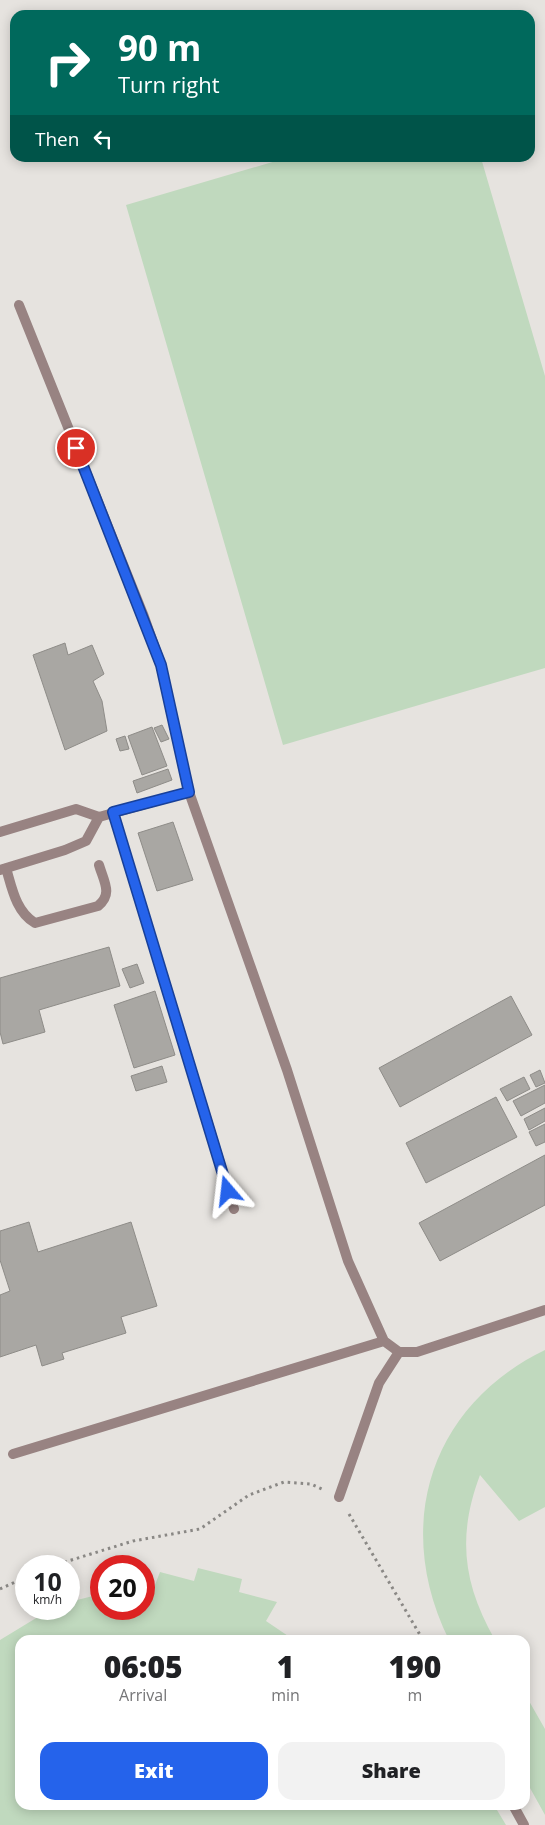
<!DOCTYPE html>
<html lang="en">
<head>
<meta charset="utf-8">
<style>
  body { margin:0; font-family:"Open Sans",sans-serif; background:#f2f2f2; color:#202124; height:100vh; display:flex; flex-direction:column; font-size:19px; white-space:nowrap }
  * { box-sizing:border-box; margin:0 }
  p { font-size:16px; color:#757577 }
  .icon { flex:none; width:28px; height:28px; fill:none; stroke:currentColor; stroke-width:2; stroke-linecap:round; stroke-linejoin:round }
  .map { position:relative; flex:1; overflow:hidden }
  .details { position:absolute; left:15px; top:1635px; width:515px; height:175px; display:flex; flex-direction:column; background:#fff; border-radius:15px; box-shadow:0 2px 12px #0003 }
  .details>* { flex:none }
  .guide { position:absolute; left:10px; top:10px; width:525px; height:152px; border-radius:15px; box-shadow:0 2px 12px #0003; background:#00695c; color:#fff; overflow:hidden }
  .speed { position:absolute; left:15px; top:1555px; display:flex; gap:10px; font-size:25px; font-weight:700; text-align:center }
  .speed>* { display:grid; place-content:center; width:65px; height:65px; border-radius:50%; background:#fff; box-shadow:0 2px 12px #0003; line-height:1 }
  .speed small { font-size:12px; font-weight:400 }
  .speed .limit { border:8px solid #d22; background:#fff; color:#111 }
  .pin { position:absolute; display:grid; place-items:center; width:42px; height:42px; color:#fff; margin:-21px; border:2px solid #fff; border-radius:50%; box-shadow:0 1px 5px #0007 }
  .me { position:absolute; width:55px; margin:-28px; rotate:343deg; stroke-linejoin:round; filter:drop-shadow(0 0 4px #0008) }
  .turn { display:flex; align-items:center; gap:18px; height:105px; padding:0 25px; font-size:22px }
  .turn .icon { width:65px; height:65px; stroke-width:2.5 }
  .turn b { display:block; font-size:35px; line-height:42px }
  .then { display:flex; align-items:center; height:48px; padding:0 25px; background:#0003; gap:10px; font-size:19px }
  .eta { display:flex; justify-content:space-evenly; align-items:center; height:85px; text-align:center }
  .eta b { font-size:30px; font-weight:800; line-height:35px }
  .cta { display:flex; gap:10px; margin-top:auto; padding:10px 25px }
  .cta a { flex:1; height:58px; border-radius:15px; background:#2563eb; color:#fff; font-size:20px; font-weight:800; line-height:58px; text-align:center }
  .cta a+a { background:#f2f2f2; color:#202124 }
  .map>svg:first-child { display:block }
</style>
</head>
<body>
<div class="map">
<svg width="545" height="1825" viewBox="0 0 545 1825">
  <rect width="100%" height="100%" fill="#e6e3df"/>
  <!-- green -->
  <path fill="#c0d9be" d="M286,158H481L545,376V668L283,745L126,205Z
    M545,1350V1507L519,1521L480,1475C457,1536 463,1584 495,1640H449C393,1527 429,1406 545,1350Z
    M198,1568L242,1579L239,1592L277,1602L266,1621L294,1640H20V1805H494L506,1825H0V1640L51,1609H69V1602L101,1594V1609H144V1590H153L160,1572L194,1581Z
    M525,1694L545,1729V1815L525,1779Z"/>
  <!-- building -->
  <path fill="#a9a7a3" stroke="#8e8c88" d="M65,643L68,655L92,645L104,674L93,681L102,701L107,731L65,750L33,655Z
    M162,725L169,739L161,742L154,728Z
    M152,727L167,766L142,775L128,736Z
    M125,736L129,749L120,751L116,739Z
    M168,769L172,780L137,793L133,781Z
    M173,822L193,880L157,891L138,833Z
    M109,947L120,986L39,1010L45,1032L3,1044L0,1032V978Z
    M137,964L144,983L130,988L122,969Z
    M155,991L175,1055L134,1068L114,1005Z
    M511,996L532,1035L400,1107L379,1068Z
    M162,1066L167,1082L136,1091L131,1076Z
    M540,1070L545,1083L536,1087L530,1075Z
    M524,1077L530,1089L507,1101L500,1089Z
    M545,1085V1103L521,1116L513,1101Z
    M496,1097L517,1137L426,1183L406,1143Z
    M545,1108V1121L529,1130L524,1119Z
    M545,1124V1142L536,1146L529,1132Z
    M545,1155V1205L440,1261L419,1223Z
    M29,1222L38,1252L131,1222L157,1306L121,1317L126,1333L62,1353L64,1359L42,1366L36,1345L0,1357V1295L10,1291L0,1260V1231Z"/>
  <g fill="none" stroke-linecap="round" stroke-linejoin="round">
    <!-- path -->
    <path stroke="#8a8885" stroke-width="3" stroke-dasharray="2.5 4" stroke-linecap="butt" d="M349,1514L423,1640
      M52,1566L133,1541L200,1529L249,1495L284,1482L311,1484L322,1489
      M0,1589L26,1577"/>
    <!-- service -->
    <path stroke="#988382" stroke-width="10" d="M19,305L143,614L161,665L189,792L287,1070L348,1261L384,1341L399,1352H417L545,1310
      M113,812L234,1209
      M0,832L76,809L99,817
      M6,868C12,888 16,912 35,923L98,906C113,894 104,882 99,865
      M0,870L65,850L86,841L99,817L189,792
      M13,1454L384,1341
      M339,1497L379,1383L399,1352
      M513,1805L524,1825"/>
  </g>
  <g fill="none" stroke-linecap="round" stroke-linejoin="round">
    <defs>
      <path id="route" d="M76,448L161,665L189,792L113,812L228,1191"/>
    </defs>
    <!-- route casing -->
    <use href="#route" stroke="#184099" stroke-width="12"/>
    <!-- route -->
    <use href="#route" stroke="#2563eb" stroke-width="9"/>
  </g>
</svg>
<div class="speed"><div>10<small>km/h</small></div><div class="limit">20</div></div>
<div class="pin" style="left:76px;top:448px;background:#d93025"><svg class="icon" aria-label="arrive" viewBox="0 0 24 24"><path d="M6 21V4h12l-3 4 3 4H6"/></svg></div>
<svg class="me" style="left:228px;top:1191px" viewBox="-20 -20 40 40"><path d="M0-17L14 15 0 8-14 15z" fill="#2563eb" stroke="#fff" stroke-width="4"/></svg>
<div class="guide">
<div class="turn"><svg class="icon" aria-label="right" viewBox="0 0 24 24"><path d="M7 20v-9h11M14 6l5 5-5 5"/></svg><div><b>90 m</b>Turn right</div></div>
<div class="then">Then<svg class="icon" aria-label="left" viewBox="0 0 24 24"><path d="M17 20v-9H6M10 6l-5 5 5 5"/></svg></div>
</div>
<section class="details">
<div class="eta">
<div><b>06:05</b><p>Arrival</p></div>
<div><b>1</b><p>min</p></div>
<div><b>190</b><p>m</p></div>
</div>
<div class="cta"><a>Exit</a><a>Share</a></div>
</section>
</div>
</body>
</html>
